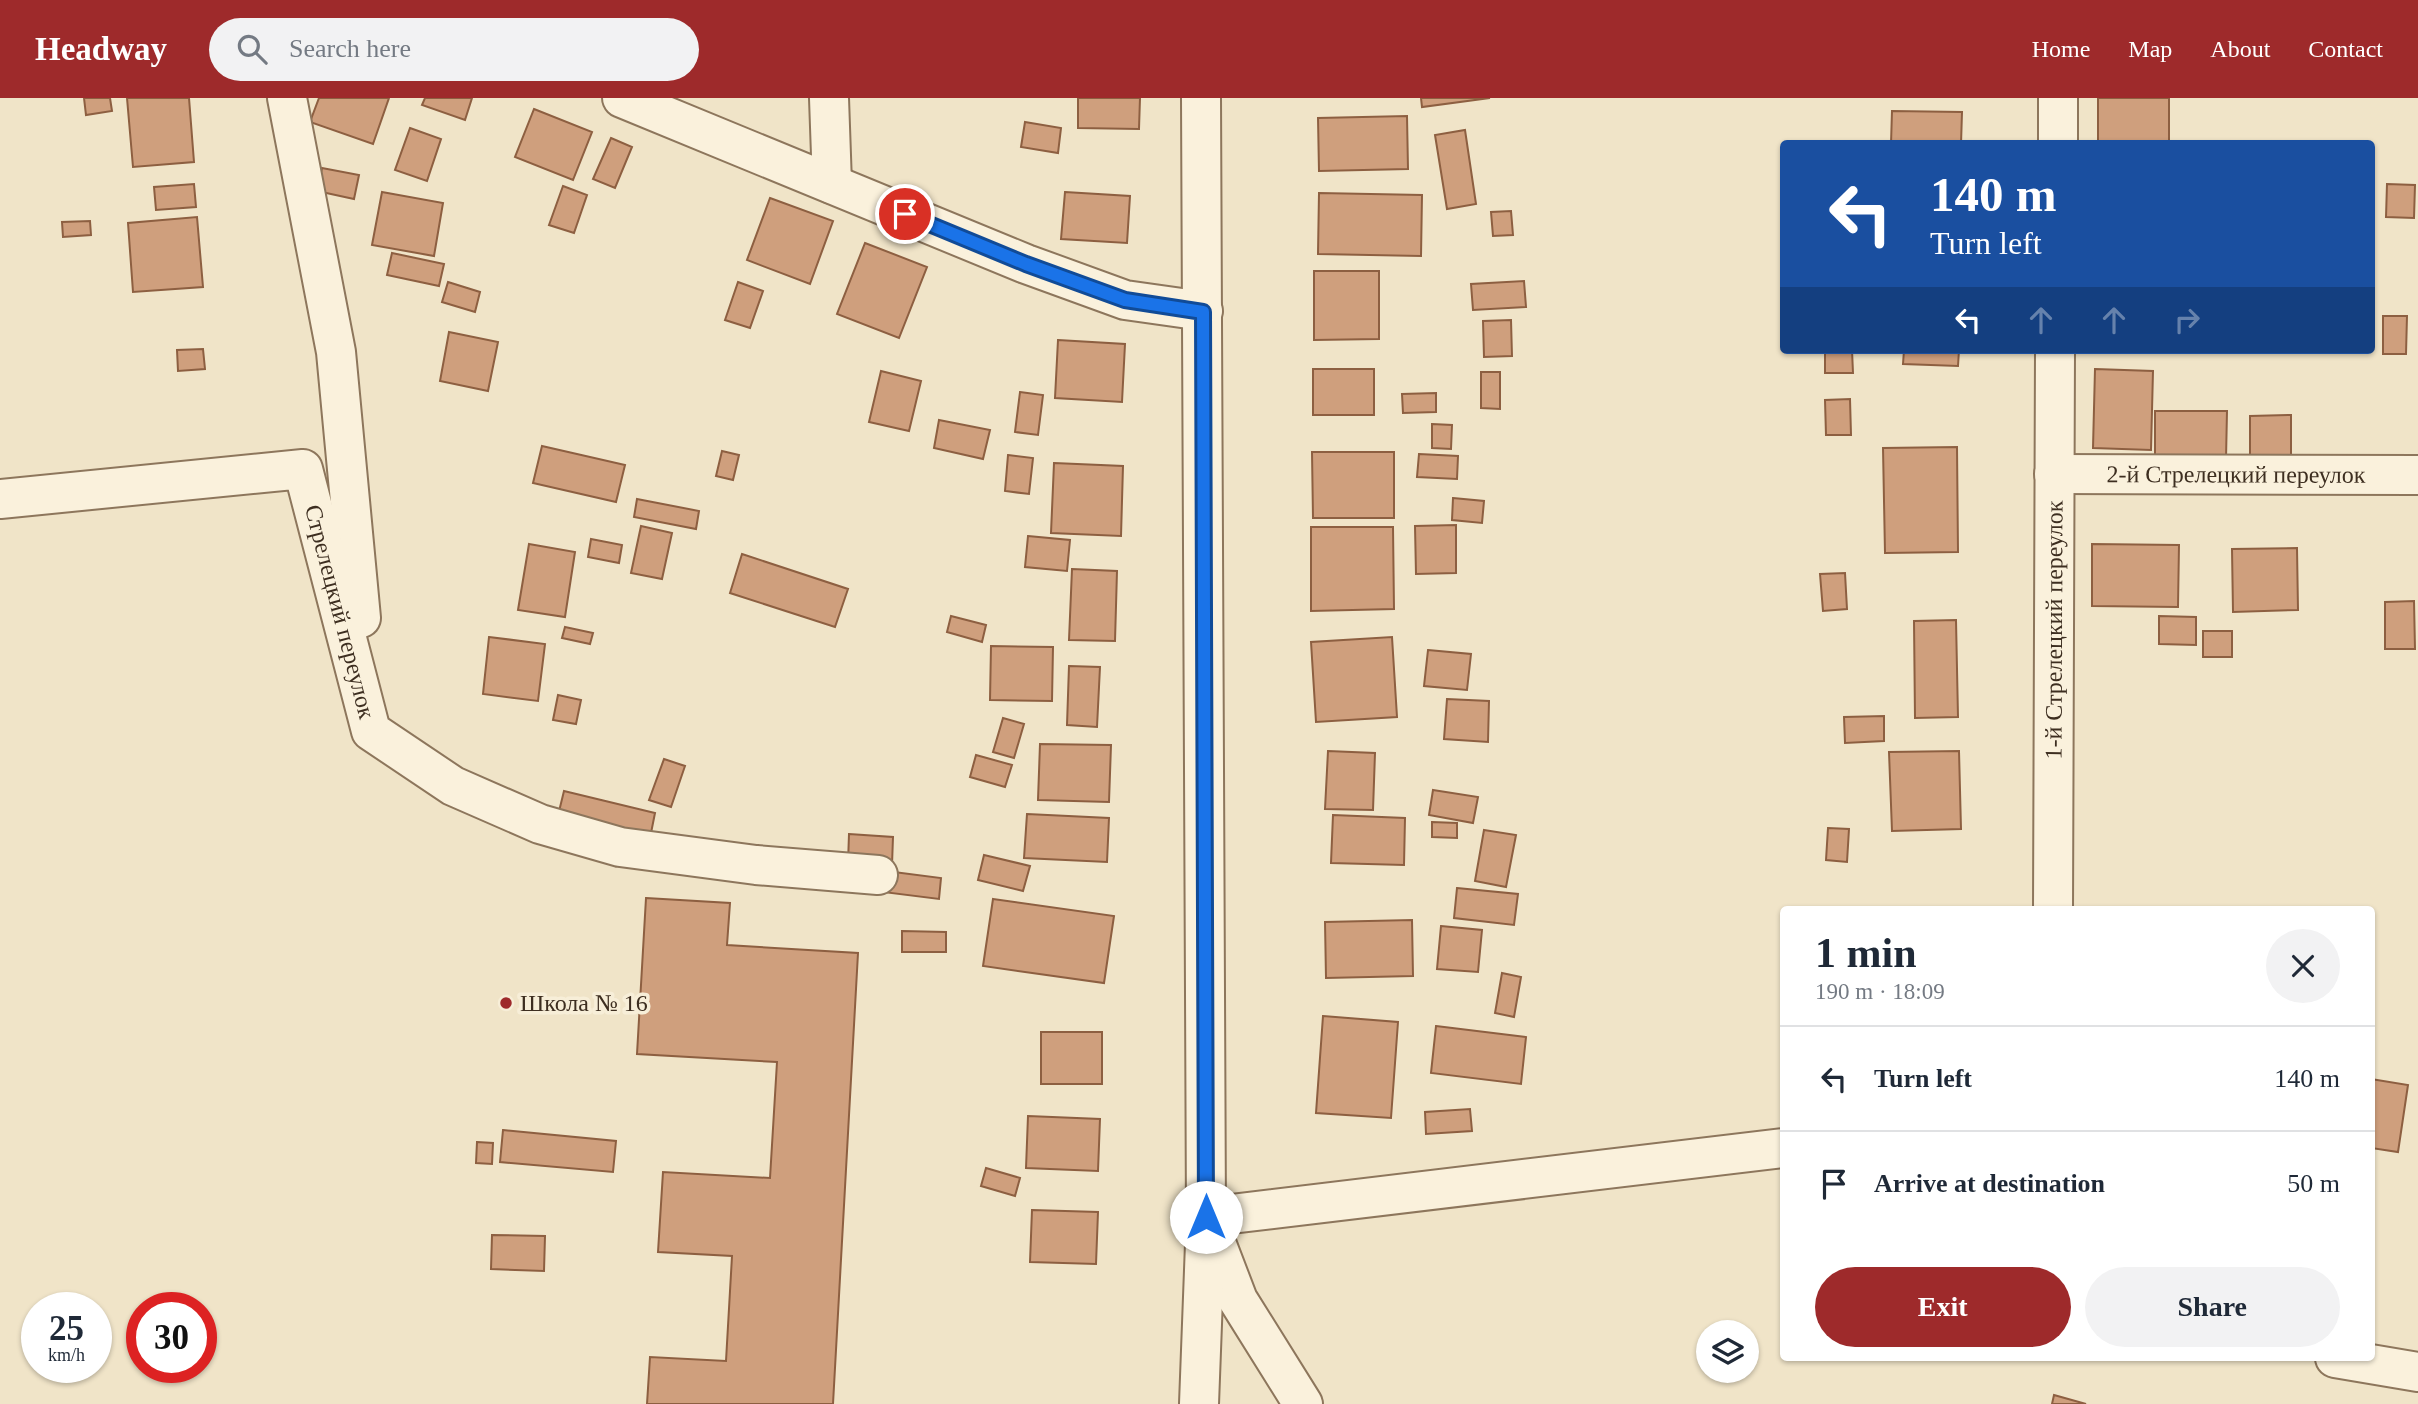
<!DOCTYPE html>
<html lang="en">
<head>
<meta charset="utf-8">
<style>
  body { margin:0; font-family:Georgia,serif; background:#f2f2f3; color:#1f2937; height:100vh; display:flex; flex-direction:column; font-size:26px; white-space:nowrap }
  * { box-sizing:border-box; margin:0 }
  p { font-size:23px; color:#747a83 }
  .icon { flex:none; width:38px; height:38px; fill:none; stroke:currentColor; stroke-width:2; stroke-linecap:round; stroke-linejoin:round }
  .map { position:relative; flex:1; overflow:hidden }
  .side { position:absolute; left:1780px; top:808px; width:595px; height:455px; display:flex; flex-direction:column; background:#fff; border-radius:7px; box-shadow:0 2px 5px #0004 }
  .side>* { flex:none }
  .banner { position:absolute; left:1780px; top:42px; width:595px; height:214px; border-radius:7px; box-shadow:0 2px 5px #0004; background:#1a4fa0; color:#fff; overflow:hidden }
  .tools { position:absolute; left:1696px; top:1222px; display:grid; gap:14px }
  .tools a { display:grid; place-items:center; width:63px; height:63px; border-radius:50%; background:#fff; box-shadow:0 2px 5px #0004; font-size:35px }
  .speed { position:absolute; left:21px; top:1194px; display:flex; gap:14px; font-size:35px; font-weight:700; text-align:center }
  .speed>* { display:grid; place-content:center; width:91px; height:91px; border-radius:50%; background:#fff; box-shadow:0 2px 5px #0004; line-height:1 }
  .speed small { font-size:18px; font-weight:400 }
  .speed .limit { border:10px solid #d22; background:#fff; color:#111 }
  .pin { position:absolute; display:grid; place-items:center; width:60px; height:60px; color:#fff; margin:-30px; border:4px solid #fff; border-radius:50%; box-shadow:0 2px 7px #0007 }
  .me { position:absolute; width:77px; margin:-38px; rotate:0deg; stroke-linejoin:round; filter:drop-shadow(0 0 5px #0008) }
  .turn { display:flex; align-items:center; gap:24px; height:147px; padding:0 35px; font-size:32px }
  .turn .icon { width:91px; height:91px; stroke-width:2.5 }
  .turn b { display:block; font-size:49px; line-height:60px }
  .lanes { display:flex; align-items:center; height:66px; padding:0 35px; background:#0003; justify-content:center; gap:35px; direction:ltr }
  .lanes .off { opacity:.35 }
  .round { display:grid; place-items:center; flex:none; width:74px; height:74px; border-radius:37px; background:#f2f2f3 }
  .summary { display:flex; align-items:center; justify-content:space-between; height:119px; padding:0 35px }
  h1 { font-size:42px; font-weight:600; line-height:52px }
  .action { display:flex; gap:14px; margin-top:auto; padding:14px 35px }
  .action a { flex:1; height:80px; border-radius:42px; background:#9e2a2b; color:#fff; font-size:28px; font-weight:600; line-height:80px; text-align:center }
  .action a+a { background:#f2f2f3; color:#1f2937 }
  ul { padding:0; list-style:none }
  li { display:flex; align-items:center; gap:21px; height:105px; padding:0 35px; border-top:2px solid #e0e1e3 }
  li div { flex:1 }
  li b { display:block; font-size:26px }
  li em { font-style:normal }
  header { display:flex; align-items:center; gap:42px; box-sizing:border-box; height:98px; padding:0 35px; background:#9e2a2b; color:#fff }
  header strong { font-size:33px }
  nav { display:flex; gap:38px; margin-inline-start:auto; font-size:24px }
  .search { width:490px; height:63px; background:#f2f2f3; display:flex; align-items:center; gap:18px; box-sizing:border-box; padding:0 24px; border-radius:38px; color:#747a83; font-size:26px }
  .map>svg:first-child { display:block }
</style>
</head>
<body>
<header>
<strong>Headway</strong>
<div class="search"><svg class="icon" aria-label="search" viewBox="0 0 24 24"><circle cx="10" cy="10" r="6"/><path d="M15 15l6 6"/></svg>Search here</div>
<nav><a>Home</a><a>Map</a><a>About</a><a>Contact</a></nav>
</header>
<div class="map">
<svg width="2418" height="1306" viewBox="0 0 2418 1306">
  <rect width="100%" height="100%" fill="#f0e4c8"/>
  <!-- building -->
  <path fill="#cf9f7d" stroke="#8d5f41" stroke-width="2" d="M84,0H110L112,13L86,17Z
    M127,0H189L194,64L133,69Z
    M319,0H389L373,46L310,24Z
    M425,0H472L465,22L422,7Z
    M1078,0H1140L1139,31L1078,30Z
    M1421,0H1490L1422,9Z
    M2098,0H2169V46H2098Z
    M534,11L592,34L573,82L515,59Z
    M1892,13L1962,14L1961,46H1891Z
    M1407,18L1408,71L1319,73L1318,20Z
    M1025,24L1061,30L1058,55L1021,49Z
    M410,30L441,41L427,83L395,72Z
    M1465,32L1476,106L1447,111L1435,37Z
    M611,40L632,49L615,90L593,81Z
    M322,70L359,77L354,101L317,93Z
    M194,86L196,109L156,112L154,89Z
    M2387,86L2415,87L2414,120L2386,119Z
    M563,88L587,97L574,135L549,127Z
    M382,94L443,105L434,158L372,147Z
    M1065,94L1130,98L1127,145L1061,141Z
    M1319,95L1422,97L1421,158L1318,156Z
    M770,100L833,123L810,186L747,162Z
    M1511,113L1513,137L1493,138L1491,114Z
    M197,119L203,189L133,194L128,125Z
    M90,123L91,137L63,139L62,124Z
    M865,145L927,169L899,240L837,216Z
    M392,155L444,166L439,188L387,177Z
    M1314,173H1379V241L1314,242Z
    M1524,183L1526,209L1473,212L1471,186Z
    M448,184L480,194L475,214L442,204Z
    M738,184L763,193L750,230L725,222Z
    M2383,218H2407L2406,256H2383Z
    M1511,222L1512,258L1484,259L1483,223Z
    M449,234L498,244L488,293L440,283Z
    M1058,242L1125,246L1122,304L1055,300Z
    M203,251L205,271L178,273L177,252Z
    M1825,252H1852L1853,275H1825Z
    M1904,252H1959L1958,268L1903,266Z
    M2186,252H2215V254L2186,255Z
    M1313,271H1374V317H1313Z
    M2095,271L2153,273L2151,352L2093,350Z
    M881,273L921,283L909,333L869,324Z
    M1481,274H1500V311L1481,310Z
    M1020,294L1043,297L1038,337L1015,334Z
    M1436,295V314L1403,315L1402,296Z
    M1850,301L1851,337H1826L1825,302Z
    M2155,313H2227L2226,361H2155Z
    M2291,317V364L2250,365V318Z
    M939,322L990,332L983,361L934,350Z
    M1432,326L1452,327L1451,351L1432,350Z
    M542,348L625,367L616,404L533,385Z
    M1957,349L1958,454L1885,455L1883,350Z
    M722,353L739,357L733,382L716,378Z
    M1312,354H1394V420H1313Z
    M1419,356L1458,358L1457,381L1417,379Z
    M1008,357L1033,360L1029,396L1005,393Z
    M1054,365L1123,368L1121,438L1051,435Z
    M1453,400L1484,403L1482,425L1452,422Z
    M637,401L699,413L696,431L634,419Z
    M1456,427V475L1416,476L1415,428Z
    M641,428L672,435L662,481L631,475Z
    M1311,429H1393L1394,511L1311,513Z
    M1028,438L1070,442L1067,473L1025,469Z
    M591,441L622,447L619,465L588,459Z
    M529,446L575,454L565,519L518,512Z
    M2092,446L2179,447L2178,509L2092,508Z
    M2297,450L2298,512L2233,514L2232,451Z
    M742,456L848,491L835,529L730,495Z
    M1072,471L1117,473L1115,543L1069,542Z
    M1845,475L1847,511L1823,513L1820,476Z
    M2414,503L2415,551H2385V504Z
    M951,518L986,527L982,544L947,534Z
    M2159,518L2196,519V547L2159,546Z
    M1956,522L1958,619L1915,620L1914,523Z
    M565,529L593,535L590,546L562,540Z
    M2203,533H2232V559H2203Z
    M489,539L545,546L538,603L483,596Z
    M1392,539L1397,619L1316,624L1311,544Z
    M991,548L1053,549L1052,603L990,602Z
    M1428,552L1471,556L1467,592L1424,588Z
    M1069,568L1100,569L1097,629L1067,627Z
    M558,597L581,602L576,626L553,622Z
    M1447,601L1489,603L1488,644L1444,641Z
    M1884,618V643L1845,645L1844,619Z
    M1003,620L1024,626L1014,660L993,654Z
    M1040,646L1111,647L1109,704L1038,702Z
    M1328,653L1375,655L1373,712L1325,711Z
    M1959,653L1961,731L1892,733L1889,654Z
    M976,657L1012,667L1005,689L970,679Z
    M664,661L685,668L671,709L649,702Z
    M1433,692L1478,699L1473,725L1429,717Z
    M564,693L655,715L646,760L553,738Z
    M1027,716L1109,720L1107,764L1024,760Z
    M1333,717L1405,720L1404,767L1331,765Z
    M1432,724L1457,725V740L1432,739Z
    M1828,730L1849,731L1847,764L1826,762Z
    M1484,732L1516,737L1506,789L1475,783Z
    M849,736L893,739L892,767L848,765Z
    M984,757L1030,768L1023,793L978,782Z
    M886,773L941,780L939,801L883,794Z
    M1457,790L1518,796L1514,827L1454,820Z
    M646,800L730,805L727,847L858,855L833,1306H647L650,1259L726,1263L732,1158L658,1154L663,1074L770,1080L777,964L637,956Z
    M993,801L1114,818L1104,885L983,868Z
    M1412,822L1413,878L1326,880L1325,824Z
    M1441,828L1482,832L1478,874L1437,871Z
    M902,833L946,834V854H902Z
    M1502,875L1521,879L1514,919L1495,915Z
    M1323,918L1398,924L1391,1020L1316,1015Z
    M1436,928L1526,939L1521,986L1431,975Z
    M1041,934H1102V986H1041Z
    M2371,981L2408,987L2398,1054L2371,1050Z
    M1470,1011L1472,1033L1426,1036L1425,1014Z
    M1028,1018L1100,1021L1098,1073L1026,1070Z
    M503,1032L616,1043L613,1074L500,1064Z
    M477,1044L493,1045L492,1066L476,1065Z
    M986,1070L1020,1080L1015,1098L981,1088Z
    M1032,1112L1098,1114L1096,1166L1030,1164Z
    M492,1137L545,1138L544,1173L491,1171Z
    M2054,1297L2086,1306H2052Z"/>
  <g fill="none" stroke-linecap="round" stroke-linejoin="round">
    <defs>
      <g id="minor">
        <path d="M287,0L336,254L361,520"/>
        <path d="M622,0L1026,166L1125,202L1203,213"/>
        <path d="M829,0L832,86"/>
        <path d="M2058,46V0"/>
        <path id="s1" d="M2054,376L2418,377"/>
        <path id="s2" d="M0,401L303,371L371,633L453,688L540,726L620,749L756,767L878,777"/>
        <path id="s3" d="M2053,812L2055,252"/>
        <path d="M1206,1119L1783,1050"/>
        <path d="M1212,1134L1238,1202L1303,1306"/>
        <path d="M2335,1260L2418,1274"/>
        <path d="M1199,1306L1206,1119L1201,0"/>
      </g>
    </defs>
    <!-- minor casing -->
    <use href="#minor" stroke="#8d765c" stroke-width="42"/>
    <!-- minor -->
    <use href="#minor" stroke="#faf1dc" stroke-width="38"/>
  </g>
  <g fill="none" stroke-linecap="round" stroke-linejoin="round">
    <defs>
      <path id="route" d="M905,116L1026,166L1125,202L1203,214L1206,1119"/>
    </defs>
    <!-- route casing -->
    <use href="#route" stroke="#114b97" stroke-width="18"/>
    <!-- route -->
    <use href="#route" stroke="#1a73e8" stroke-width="12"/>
  </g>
  <!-- markers -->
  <circle fill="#9e2a2b" stroke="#f7eed8" stroke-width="2.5" cx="506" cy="905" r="7"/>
  <g text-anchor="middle" stroke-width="7" stroke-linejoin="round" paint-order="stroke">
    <!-- street labels -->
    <g font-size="24" fill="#3d2e20" stroke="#f7eed8">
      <text dy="8" stroke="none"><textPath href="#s1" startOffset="182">2-й Стрелецкий переулок</textPath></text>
      <text dy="8" stroke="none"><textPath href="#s2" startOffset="452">Стрелецкий переулок</textPath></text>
      <text dy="8" stroke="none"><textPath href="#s3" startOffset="280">1-й Стрелецкий переулок</textPath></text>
    </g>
    <!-- poi labels -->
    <g font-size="24" fill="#3d2e20" stroke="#f7eed8" text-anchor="start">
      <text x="520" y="913">Школа № 16</text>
    </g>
  </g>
</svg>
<div class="tools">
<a><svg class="icon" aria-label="layers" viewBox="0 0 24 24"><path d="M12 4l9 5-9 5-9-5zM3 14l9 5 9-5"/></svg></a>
</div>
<div class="speed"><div>25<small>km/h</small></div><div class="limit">30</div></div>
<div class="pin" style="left:905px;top:116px;background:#d93025"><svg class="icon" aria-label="arrive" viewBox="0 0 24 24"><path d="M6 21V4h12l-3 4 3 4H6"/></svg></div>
<svg class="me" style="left:1206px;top:1119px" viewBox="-20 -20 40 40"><circle r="19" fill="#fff"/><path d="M0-13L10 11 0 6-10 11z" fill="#1a73e8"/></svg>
<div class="banner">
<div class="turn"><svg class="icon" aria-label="left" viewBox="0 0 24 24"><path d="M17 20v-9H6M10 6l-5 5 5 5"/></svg><div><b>140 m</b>Turn left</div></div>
<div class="lanes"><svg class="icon" aria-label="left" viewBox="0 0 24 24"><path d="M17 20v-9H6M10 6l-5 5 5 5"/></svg><svg class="icon off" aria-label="ahead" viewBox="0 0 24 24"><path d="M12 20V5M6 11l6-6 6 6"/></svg><svg class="icon off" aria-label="ahead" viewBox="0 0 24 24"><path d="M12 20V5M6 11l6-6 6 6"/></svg><svg class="icon off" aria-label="right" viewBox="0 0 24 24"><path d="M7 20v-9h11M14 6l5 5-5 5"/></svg></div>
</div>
<section class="side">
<div class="summary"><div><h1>1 min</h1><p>190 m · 18:09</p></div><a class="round"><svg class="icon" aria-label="close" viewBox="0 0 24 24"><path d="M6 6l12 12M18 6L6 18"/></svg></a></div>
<ul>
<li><svg class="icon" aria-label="left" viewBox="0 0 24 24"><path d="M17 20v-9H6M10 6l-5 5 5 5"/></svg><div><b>Turn left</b></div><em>140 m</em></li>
<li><svg class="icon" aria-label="arrive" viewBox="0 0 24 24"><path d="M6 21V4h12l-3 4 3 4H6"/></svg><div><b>Arrive at destination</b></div><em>50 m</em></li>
</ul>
<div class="action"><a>Exit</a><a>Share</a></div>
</section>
</div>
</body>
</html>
